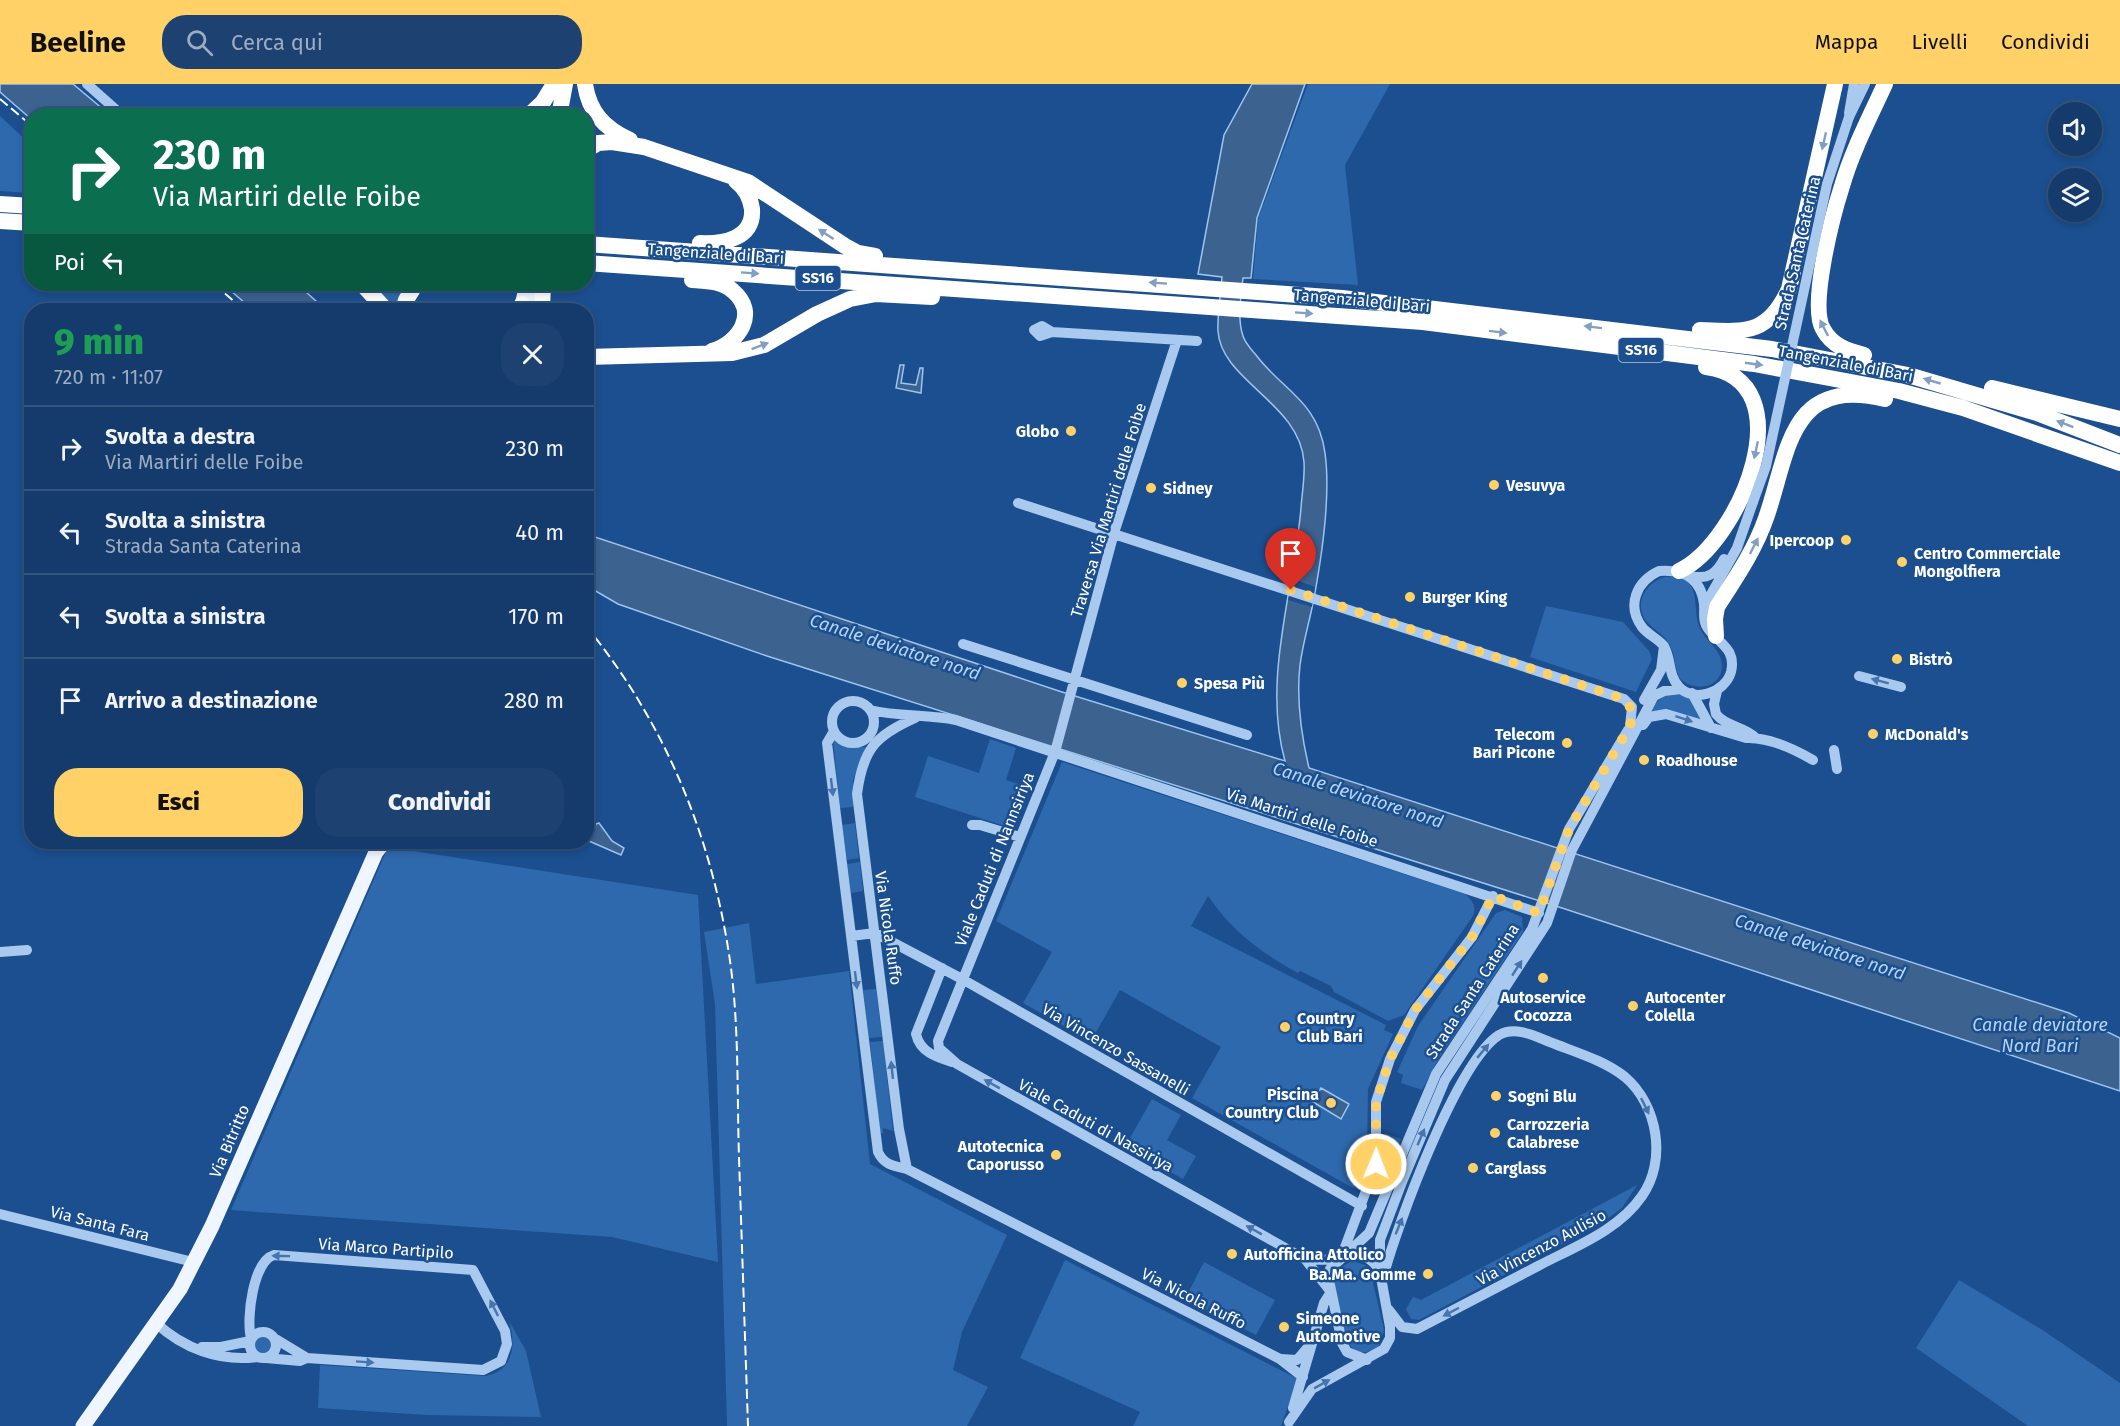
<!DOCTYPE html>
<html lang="it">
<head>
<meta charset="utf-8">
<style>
  body { margin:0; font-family:"Fira Sans",sans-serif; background:#1d4271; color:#f1f3f6; height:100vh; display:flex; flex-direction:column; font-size:22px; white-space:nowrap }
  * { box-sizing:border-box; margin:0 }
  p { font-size:20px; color:#9dadc1 }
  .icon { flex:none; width:33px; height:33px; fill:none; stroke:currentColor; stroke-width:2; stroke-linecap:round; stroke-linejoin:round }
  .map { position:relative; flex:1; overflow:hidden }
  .panel { position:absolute; left:24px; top:219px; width:570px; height:546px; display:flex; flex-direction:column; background:#143b6b; border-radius:24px; box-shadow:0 3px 9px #0003,0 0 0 2px #33557e }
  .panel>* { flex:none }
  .top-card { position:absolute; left:24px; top:24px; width:570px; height:183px; border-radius:24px; box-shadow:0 3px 9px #0003,0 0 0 2px #33557e; background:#0b6e4f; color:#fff; overflow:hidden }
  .fabs { position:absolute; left:2048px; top:18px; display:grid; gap:12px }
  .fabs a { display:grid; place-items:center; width:54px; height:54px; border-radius:50%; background:#143b6b; box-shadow:0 3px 9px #0003,0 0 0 2px #33557e; font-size:30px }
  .pin { position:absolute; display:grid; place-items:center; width:51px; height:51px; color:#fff; margin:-62px -26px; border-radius:50% 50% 50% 0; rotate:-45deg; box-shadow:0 0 6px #0007 }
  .pin .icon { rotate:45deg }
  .me { position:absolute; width:66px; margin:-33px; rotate:1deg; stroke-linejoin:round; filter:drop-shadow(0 0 4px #0008) }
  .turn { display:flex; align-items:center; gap:21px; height:126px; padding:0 30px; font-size:27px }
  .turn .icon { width:78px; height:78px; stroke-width:2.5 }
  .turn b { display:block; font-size:42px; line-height:51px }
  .then { display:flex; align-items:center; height:57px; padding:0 30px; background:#0003; gap:12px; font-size:22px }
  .round { display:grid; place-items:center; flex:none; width:63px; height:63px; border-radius:24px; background:#1d4271 }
  .headline { display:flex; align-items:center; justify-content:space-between; height:102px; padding:0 30px }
  h1 { font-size:36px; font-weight:800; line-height:45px; color:#1e9e55 }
  .button { display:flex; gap:12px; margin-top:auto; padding:12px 30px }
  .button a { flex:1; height:69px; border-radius:24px; background:#ffd166; color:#111; font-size:24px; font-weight:800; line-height:69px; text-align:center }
  .button a+a { background:#1d4271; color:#f1f3f6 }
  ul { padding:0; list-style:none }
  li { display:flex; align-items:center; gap:18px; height:84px; padding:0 30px; border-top:2px solid #33557e }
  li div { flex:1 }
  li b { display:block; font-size:22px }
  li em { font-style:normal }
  header { display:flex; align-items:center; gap:36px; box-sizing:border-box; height:84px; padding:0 30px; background:#ffd166; color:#111 }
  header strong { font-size:28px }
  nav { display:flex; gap:33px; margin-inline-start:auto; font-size:21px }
  .search { width:420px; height:54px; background:#1d4271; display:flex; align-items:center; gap:15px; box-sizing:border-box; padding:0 21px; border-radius:24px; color:#9dadc1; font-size:22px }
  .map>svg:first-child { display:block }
</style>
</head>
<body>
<header>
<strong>Beeline</strong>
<div class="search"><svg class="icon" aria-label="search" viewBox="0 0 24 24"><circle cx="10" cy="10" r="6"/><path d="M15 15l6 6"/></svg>Cerca qui</div>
<nav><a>Mappa</a><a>Livelli</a><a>Condividi</a></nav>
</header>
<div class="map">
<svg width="2120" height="1342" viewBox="0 0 2120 1342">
  <rect width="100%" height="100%" fill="#1b4f8f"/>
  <!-- green -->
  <path fill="#2e69ad" d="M1308,0H1390L1345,81L1358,201L1253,195L1258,135Z
    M0,32L31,61V109L0,107Z
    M369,200H409L398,226H391Z
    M1665,493C1703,490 1692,521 1699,542C1704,557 1722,565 1722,582C1721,605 1695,608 1680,595C1674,584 1676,571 1669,560C1664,551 1656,547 1649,540C1632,523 1644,499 1665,493Z
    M1546,522L1623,538L1649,567L1652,575L1636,608L1530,573Z
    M1679,609L1690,614L1702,636L1651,627C1659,614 1663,610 1679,609Z
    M990,655L1016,664L1006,696L1031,704L1014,745L915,713L928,672L979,689Z
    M833,656L849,663H866L853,696V723L840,724Z
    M1062,678L1465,810C1472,816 1477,822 1473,832L1404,931L1388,937L1334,908L1331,902L1300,887L1298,889C1260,868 1232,847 1208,812L1191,842L1386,941L1384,946L1393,950L1368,1005L1367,1070L1358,1101L1353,1104L1192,1014L1221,963L1120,906L1091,957L1023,919L1052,868L996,837Z
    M855,739L859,774L847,776L842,741Z
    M388,763L698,811L718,1178L612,1153L231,1126Z
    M860,778L863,807L851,809L847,780Z
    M1505,826L1522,833L1523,848L1438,976L1422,1006L1401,999L1403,991L1397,988L1418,942L1496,829Z
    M749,839L756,900L849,887L870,1080L1007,1151L962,1248L953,1286L988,1303L967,1342H727L715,920L704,848Z
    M876,905L882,953L869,954L863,906Z
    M883,957L893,1047L883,1044V1049H880L870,958Z
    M1152,1015L1181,1031L1167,1056L1196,1072L1183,1095L1125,1063Z
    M1385,1049L1401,1055L1388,1089H1387Z
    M1637,1101L1622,1124L1600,1140L1419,1236L1411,1235L1406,1225L1413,1213L1421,1216Z
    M1065,1176L1298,1295L1281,1342H1133L1140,1328L1020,1274Z
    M1352,1177L1365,1181L1371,1190L1384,1246L1379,1262C1350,1282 1345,1252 1341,1230C1337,1215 1330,1198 1338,1185Z
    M1204,1178L1275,1216L1256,1251L1185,1215Z
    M1959,1196L2044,1247L2120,1299V1342H2028L1916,1264Z
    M509,1237L526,1267L541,1333L427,1331L318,1324L320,1281L486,1292C514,1287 516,1260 509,1237Z
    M254 1260a9 9 0 1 1 18 0a9 9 0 1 1-18 0Z"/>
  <!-- water -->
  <path fill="#3c6290" stroke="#9cc4f0" stroke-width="1.5" d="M0,0H73L110,31L32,32L31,35L0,8Z
    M1252,0H1305L1257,134L1251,194H1243C1241,213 1237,234 1243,252C1245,259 1251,265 1256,271C1283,307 1318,317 1325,369C1331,412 1322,471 1314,514C1310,536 1303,558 1300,581C1296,616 1301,650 1309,684L2069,929L2120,954V1007L1562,824L767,572L618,520L587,502L586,450L1062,608L1285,677C1262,595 1294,507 1301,424C1302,409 1305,393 1304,378C1300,319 1221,297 1218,247C1217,233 1221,208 1222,193L1198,190L1224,51Z
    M223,200H297L326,226H253Z
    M900,281H904L901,299L916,301L920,284H923L921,309L896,304Z
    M599,739L612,757L624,764L621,771L589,757L596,740Z
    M1321,1004L1349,1020L1341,1035L1313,1018Z"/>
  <!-- pier -->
  <path fill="#1b4f8f" d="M1293,495L1315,503L1312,523L1288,516Z"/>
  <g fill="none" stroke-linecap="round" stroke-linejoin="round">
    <!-- minor -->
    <path stroke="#a9c9ee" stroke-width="10" d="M87,0L123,32
      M1849,29L1854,0
      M1849,33L1865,0
      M1052,248L1040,252L1034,246L1042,242L1052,248L1197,257
      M1177,256L1114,449L1055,668L938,957L939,964L957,980L1305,1175L1331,1208
      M1018,419L1624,615L1632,623L1630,642
      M1659,487C1684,485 1701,494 1704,520C1705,528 1702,536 1707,543C1717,559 1737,564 1731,588C1725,609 1694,619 1679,603C1667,590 1672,573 1663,561C1657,554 1647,550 1642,543C1626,521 1637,497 1659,487Z
      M1691,492C1708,496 1717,489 1724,475
      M1704,523L1737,464L1753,418
      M963,560L1247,651
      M1859,592L1901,603
      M1717,607L1714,620L1716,630C1726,643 1744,642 1756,654
      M1692,609L1711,644
      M1644,616L1661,586L1664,562
      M832 638a21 21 0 1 1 42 0a21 21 0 1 1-42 0Z
      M870,626C899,633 927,630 956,636L1539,829
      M1643,641L1649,633L1666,630L1746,654C1768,653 1794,665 1813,676
      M834,647L827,659L878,1068C884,1081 894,1082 907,1085L1280,1275L1303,1293
      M1834,666L1837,685
      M972,741H980L1020,753
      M851,852L875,849L962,895L1362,1122
      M0,868L27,866
      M942,884L916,950C920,968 936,973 952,978
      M907,1085L899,1045L857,710C863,665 875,652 915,634
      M0,1130L193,1178
      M1348,1169C1364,1171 1372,1174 1380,1187
      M1341,1174L1376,1080V1018L1390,975L1415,926L1472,853L1493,812
      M1305,1175L1337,1176
      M1384,1190C1398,1139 1457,978 1499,951C1517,941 1538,954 1555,960C1578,969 1605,977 1625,993C1658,1021 1667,1077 1642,1112C1618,1147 1574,1163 1538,1182C1497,1203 1457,1224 1417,1245L1402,1243L1389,1226
      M156,1239C183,1264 219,1278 257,1273
      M250 1261a13 13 0 1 1 26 0a13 13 0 1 1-26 0Z
      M251,1254C246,1235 253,1177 274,1171L473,1186L505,1247L507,1260L501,1277L483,1286L307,1274L274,1254
      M202,1263H221L250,1257
      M266,1274L300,1277L307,1274
      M1281,1275L1297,1276L1309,1262
      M1367,1276L1347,1268L1342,1259L1329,1196L1330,1185L1369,1149L1436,990L1532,845L1569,745L1628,646
      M1293,1324L1324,1219L1331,1208
      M1289,1338L1312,1305L1384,1265L1390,1254V1243L1380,1188V1156L1402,1098L1445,996L1547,839L1572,766L1654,612L1664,607L1681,605"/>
    <!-- major -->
    <path stroke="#f0f6ff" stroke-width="15" d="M521,226L527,200
      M532,226L538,200
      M83,1342L180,1205L212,1142L376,768L384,758"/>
    <!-- highway -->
    <path stroke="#fff" stroke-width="16" d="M585,0C589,28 604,44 630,56
      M528,32L543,18L554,0
      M559,32L565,0
      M586,66L598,59L612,58L644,63L748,98L845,162L858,169L875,172
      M0,120L32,122
      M0,137L32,139
      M700,159C723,160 754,155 752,125C750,113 746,105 736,97
      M586,160L1342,214L1772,265L1908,291L2037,329L2120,361
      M586,179L1423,238L1754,280L1899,307L1963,324L2120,379
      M692,196C706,197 722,197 733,207C759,229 739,259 712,267
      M362,200L386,226
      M403,226L406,216L416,200
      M519,226L522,220
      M542,226L543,200
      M1700,246C1746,248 1768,251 1789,205L1835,0
      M1864,271C1848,267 1832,262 1823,245C1809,221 1833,130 1842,102C1852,67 1870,33 1885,0
      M586,273L732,269L764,261L817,230L850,215L876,210L932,213
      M1992,304L2120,335
      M1679,487C1740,459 1807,296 1706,283
      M1716,552L1715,535L1717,523C1735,495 1755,466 1766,434C1789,369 1788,292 1885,315"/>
    <!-- rail -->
    <path stroke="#fff" stroke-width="2" stroke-dasharray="10 4.5" stroke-linecap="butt" d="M0,15L32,42
      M214,200L244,226
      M586,542C667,641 714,758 731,884C739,946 737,1011 739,1074C742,1164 745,1253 748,1342"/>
    <!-- minor-bridge -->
    <path stroke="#a9c9ee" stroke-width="10" d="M1753,418L1766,382L1827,100L1849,33"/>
  </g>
  <!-- one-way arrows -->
  <defs><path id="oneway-solid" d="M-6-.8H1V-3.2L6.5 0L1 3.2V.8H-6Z" transform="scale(1.5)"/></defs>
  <g fill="#829ec1">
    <use href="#oneway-solid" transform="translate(1824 57) rotate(103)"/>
    <use href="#oneway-solid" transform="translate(826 150) rotate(-147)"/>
    <use href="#oneway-solid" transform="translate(750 189) rotate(4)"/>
    <use href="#oneway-solid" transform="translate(1158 199) rotate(-176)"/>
    <use href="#oneway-solid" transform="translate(1304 229) rotate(4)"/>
    <use href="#oneway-solid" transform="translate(1593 243) rotate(-173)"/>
    <use href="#oneway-solid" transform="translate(1824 244) rotate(-117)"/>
    <use href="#oneway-solid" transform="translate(1498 248) rotate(7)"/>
    <use href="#oneway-solid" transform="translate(760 262) rotate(-21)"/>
    <use href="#oneway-solid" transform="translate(1754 280) rotate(8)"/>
    <use href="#oneway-solid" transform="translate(1932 297) rotate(-164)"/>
    <use href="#oneway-solid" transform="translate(2065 340) rotate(-159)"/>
    <use href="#oneway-solid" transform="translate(1756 366) rotate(102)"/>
    <use href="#oneway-solid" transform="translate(1754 462) rotate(-63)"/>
  </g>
  <g fill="#4674ac">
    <use href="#oneway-solid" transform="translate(1880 597) rotate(-165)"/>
    <use href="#oneway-solid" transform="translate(1684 635) rotate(18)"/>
    <use href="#oneway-solid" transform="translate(832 703) rotate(83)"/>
    <use href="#oneway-solid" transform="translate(1517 884) rotate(-57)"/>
    <use href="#oneway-solid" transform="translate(856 896) rotate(83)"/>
    <use href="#oneway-solid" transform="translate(1483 967) rotate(-50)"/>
    <use href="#oneway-solid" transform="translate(892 986) rotate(-96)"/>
    <use href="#oneway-solid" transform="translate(992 1000) rotate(-151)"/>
    <use href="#oneway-solid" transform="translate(1645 1022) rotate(64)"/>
    <use href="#oneway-solid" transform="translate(1421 1053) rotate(-67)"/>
    <use href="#oneway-solid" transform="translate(1399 1142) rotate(-68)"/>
    <use href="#oneway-solid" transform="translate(1254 1146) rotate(-151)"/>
    <use href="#oneway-solid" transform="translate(281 1172) rotate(-179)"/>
    <use href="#oneway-solid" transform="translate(494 1224) rotate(-117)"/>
    <use href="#oneway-solid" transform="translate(1451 1228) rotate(152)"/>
    <use href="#oneway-solid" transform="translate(365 1278) rotate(4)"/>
    <use href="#oneway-solid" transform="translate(1322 1300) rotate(-29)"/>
  </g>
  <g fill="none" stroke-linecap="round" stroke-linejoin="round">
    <!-- route -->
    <path stroke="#ffd166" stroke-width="10" stroke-dasharray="0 18" d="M1291,506L1624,615L1633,627L1630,642L1569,745L1539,829L1493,812L1472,853L1415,926L1390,975L1376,1018V1080"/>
  </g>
  <!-- markers -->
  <g fill="#ffd166" stroke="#1b4f8f" stroke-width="2">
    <circle cx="1071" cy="347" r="6"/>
    <circle cx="1494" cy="401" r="6"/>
    <circle cx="1151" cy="404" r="6"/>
    <circle cx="1846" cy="456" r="6"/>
    <circle cx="1902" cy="478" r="6"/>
    <circle cx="1410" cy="513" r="6"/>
    <circle cx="1897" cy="575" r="6"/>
    <circle cx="1182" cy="599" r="6"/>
    <circle cx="1873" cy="650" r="6"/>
    <circle cx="1567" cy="659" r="6"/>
    <circle cx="1644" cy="676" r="6"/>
    <circle cx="1543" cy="894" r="6"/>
    <circle cx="1633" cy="922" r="6"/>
    <circle cx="1285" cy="943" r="6"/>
    <circle cx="1496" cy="1012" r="6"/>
    <circle cx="1331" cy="1019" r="6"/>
    <circle cx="1495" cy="1049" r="6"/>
    <circle cx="1056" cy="1071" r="6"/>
    <circle cx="1473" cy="1084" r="6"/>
    <circle cx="1232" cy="1170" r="6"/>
    <circle cx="1428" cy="1190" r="6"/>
    <circle cx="1284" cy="1243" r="6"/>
  </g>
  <g text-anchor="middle" stroke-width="5" stroke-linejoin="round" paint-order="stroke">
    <!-- shield labels -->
    <g fill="#1b4f8f" stroke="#bbcadd" stroke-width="1.5">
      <rect x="795.5" y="182" width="45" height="24" rx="4.5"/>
      <rect x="1618.5" y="254" width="45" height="24" rx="4.5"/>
    </g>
    <g font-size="15" font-weight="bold" fill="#fff">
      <text x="818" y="199">SS16</text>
      <text x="1641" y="271">SS16</text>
    </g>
    <!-- street labels -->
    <g font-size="16" fill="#fff" stroke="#1b4f8f">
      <text transform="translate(716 169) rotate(4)" y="6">Tangenziale di Bari</text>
      <text transform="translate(1797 169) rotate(-77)" y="6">Strada Santa Caterina</text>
      <text transform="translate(1362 216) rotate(5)" y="6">Tangenziale di Bari</text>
      <text transform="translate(1846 279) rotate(11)" y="6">Tangenziale di Bari</text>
      <text transform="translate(1108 426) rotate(-73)" y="6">Traversa Via Martiri delle Foibe</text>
      <text transform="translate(1302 733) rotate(18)" y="6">Via Martiri delle Foibe</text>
      <text transform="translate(994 775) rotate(-68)" y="6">Viale Caduti di Nannsiriya</text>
      <text transform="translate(889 844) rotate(82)" y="6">Via Nicola Ruffo</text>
      <text transform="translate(1472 907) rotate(-57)" y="6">Strada Santa Caterina</text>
      <text transform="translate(1116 965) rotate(30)" y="6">Via Vincenzo Sassanelli</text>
      <text transform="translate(1096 1041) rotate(29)" y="6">Viale Caduti di Nassiriya</text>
      <text transform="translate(229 1057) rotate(-67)" y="6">Via Bitritto</text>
      <text transform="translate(100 1139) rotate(14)" y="6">Via Santa Fara</text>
      <text transform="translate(1541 1163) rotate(-28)" y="6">Via Vincenzo Aulisio</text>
      <text transform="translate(386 1164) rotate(4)" y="6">Via Marco Partipilo</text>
      <text transform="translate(1194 1214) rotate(27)" y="6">Via Nicola Ruffo</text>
    </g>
    <!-- poi labels -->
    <g font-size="16" font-weight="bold" fill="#fff" stroke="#1b4f8f" text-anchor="start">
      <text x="1059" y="353" text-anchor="end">Globo</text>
      <text x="1506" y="407">Vesuvya</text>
      <text x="1163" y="410">Sidney</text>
      <text x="1834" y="462" text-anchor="end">Ipercoop</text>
      <text x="1914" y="475">Centro Commerciale<tspan x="1914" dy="18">Mongolfiera</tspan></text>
      <text x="1422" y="519">Burger King</text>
      <text x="1909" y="581">Bistrò</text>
      <text x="1194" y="605">Spesa Più</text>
      <text x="1555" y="656" text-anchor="end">Telecom<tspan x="1555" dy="18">Bari Picone</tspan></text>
      <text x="1885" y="656">McDonald's</text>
      <text x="1656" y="682">Roadhouse</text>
      <text x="1543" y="919" text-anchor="middle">Autoservice<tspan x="1543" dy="18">Cocozza</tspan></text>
      <text x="1645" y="919">Autocenter<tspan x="1645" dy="18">Colella</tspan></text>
      <text x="1297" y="940">Country<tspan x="1297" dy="18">Club Bari</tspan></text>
      <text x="1319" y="1016" text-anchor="end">Piscina<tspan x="1319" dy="18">Country Club</tspan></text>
      <text x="1508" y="1018">Sogni Blu</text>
      <text x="1507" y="1046">Carrozzeria<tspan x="1507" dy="18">Calabrese</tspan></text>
      <text x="1044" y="1068" text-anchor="end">Autotecnica<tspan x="1044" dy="18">Caporusso</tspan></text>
      <text x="1485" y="1090">Carglass</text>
      <text x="1244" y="1176">Autofficina Attolico</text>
      <text x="1416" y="1196" text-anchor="end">Ba.Ma. Gomme</text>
      <text x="1296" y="1240">Simeone<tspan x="1296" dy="18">Automotive</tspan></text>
    </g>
    <!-- water labels -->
    <g font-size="18" font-style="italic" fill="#b5d3f5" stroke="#1b4f8f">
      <text transform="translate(895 563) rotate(18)" y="6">Canale deviatore nord</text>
      <text transform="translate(1358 711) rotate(18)" y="6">Canale deviatore nord</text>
      <text transform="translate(1820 863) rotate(18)" y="6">Canale deviatore nord</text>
      <text x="2040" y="947">Canale deviatore<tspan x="2040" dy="21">Nord Bari</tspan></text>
    </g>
  </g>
</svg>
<div class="fabs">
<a><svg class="icon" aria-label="sound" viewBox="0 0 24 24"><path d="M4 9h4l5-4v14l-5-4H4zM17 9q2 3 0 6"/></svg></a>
<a><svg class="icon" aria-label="layers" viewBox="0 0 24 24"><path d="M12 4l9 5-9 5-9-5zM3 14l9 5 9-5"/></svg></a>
</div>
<div class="pin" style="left:1291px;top:506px;background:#d93025"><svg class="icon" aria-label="arrive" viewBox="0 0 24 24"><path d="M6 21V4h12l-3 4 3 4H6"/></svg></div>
<svg class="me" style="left:1376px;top:1080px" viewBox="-20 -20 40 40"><circle r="17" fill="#ffd166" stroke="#fff" stroke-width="3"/><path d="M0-11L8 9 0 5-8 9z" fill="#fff"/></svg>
<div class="top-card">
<div class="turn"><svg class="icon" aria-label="right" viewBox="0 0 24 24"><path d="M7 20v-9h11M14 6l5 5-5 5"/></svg><div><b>230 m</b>Via Martiri delle Foibe</div></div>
<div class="then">Poi<svg class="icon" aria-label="left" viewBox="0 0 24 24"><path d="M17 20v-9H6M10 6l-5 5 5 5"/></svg></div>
</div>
<section class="panel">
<div class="headline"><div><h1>9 min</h1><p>720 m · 11:07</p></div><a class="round"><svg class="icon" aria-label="close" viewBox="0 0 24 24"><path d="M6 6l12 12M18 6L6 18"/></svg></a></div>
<ul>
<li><svg class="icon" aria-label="right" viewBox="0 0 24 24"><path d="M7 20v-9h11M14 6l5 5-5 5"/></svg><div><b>Svolta a destra</b><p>Via Martiri delle Foibe</p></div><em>230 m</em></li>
<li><svg class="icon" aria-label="left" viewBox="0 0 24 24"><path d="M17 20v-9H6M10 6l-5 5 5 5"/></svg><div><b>Svolta a sinistra</b><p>Strada Santa Caterina</p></div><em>40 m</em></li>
<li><svg class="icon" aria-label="left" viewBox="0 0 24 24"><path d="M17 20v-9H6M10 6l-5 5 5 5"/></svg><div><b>Svolta a sinistra</b></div><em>170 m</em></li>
<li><svg class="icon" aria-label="arrive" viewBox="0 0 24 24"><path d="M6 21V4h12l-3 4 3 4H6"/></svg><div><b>Arrivo a destinazione</b></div><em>280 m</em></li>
</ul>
<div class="button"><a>Esci</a><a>Condividi</a></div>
</section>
</div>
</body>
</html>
